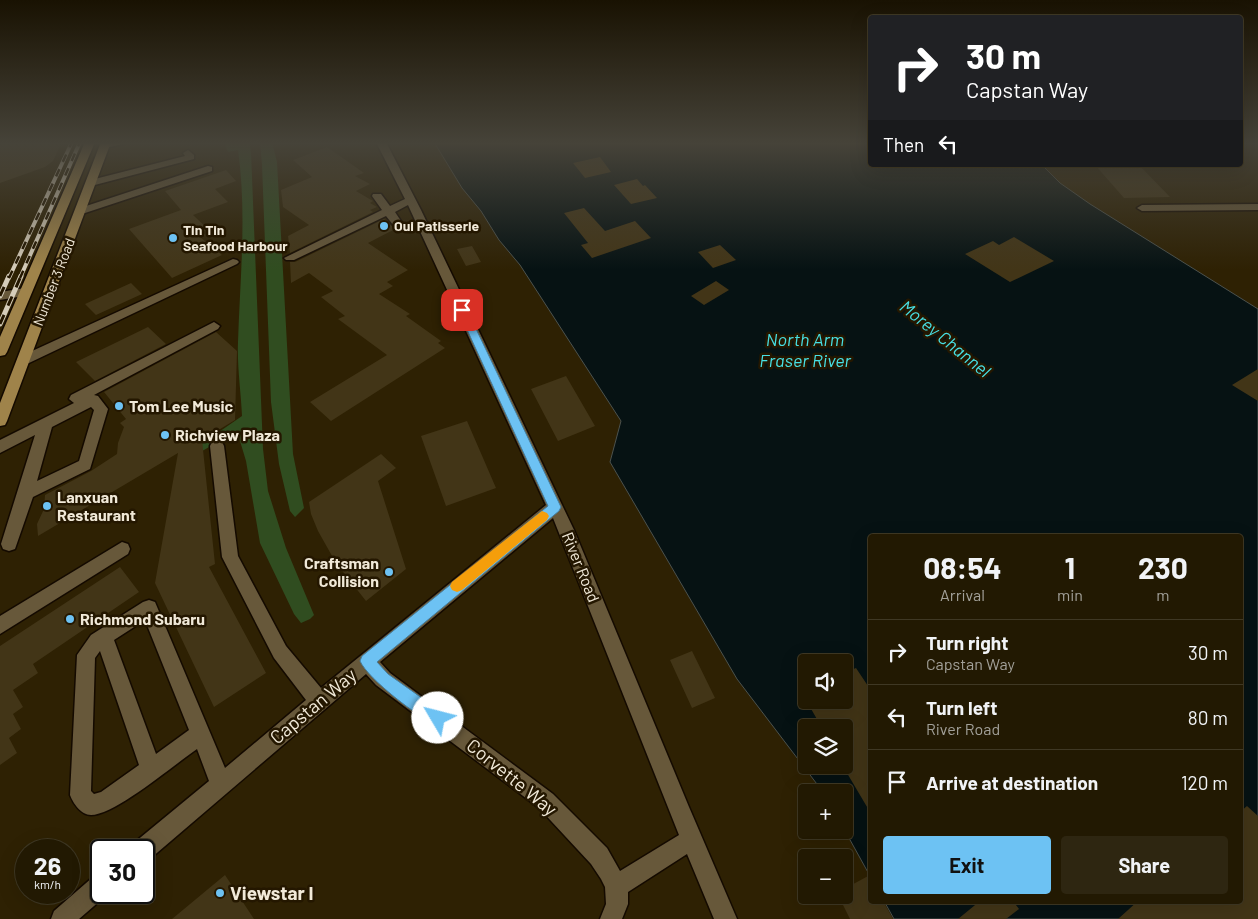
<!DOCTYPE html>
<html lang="en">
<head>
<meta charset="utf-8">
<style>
  body { margin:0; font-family:Barlow,sans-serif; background:#2e2611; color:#f1f3f6; height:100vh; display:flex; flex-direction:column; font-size:19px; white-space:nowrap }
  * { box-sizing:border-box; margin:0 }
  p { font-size:16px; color:#a2a099 }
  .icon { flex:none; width:28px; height:28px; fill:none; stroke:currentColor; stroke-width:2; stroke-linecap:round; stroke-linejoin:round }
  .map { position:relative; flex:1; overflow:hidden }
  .sheet { position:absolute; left:868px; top:534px; width:375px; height:370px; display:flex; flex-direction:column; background:#221902; border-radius:5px; box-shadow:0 5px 20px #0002,0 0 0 1px #3f3824 }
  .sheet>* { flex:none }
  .banner { position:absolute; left:868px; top:15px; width:375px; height:152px; border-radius:5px; box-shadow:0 5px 20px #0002,0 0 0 1px #3f3824; background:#202124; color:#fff; overflow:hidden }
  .buttons { position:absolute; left:798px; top:654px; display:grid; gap:10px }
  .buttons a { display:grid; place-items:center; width:55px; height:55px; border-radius:5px; background:#221902; box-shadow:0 5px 20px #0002,0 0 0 1px #3f3824; font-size:25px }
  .speed { position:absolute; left:15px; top:839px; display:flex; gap:10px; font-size:25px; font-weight:700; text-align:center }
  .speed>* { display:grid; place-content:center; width:65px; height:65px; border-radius:50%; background:#221902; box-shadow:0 5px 20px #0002,0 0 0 1px #3f3824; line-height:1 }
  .speed small { font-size:12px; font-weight:400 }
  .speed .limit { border:2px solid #111; border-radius:8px; background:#fff; color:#111 }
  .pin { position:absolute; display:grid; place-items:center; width:42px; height:42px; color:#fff; margin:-21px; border-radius:10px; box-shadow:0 2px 8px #0006 }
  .me { position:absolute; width:55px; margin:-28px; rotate:307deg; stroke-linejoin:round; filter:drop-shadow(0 0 4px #0008) }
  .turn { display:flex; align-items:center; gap:18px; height:105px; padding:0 15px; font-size:22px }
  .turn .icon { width:65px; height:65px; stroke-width:2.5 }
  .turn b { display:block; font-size:35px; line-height:42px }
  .then { display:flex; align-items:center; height:48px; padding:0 15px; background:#0003; gap:10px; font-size:19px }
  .eta { display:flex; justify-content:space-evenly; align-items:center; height:85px; text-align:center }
  .eta b { font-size:30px; font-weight:700; line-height:35px }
  .action { display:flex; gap:10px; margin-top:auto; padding:10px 15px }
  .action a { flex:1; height:58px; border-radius:5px; background:#6dc2f3; color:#111; font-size:20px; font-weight:700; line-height:58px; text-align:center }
  .action a+a { background:#2e2611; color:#f1f3f6 }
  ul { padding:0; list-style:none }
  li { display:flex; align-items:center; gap:15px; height:65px; padding:0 15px; border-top:1px solid #3f3824 }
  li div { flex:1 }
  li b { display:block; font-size:19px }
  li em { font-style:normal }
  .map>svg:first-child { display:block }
</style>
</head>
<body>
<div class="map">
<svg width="1258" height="919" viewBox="0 0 1258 919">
  <rect width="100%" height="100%" fill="#2e2103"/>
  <!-- green -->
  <path fill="#304d20" d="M224,142H249L251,152L263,449L268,491L286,548L314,615L310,619L301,623L294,614L260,543L246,461L237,431L190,458V452L242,416C241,392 237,367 238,342C240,278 247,214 238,150L228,152Z
    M260,142H272L277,162L293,454L304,508L295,517L290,511L279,464L271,402L262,165Z"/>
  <!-- water -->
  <path fill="#061213" stroke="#4c524e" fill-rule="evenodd" d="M434,142H870V165H1042L1060,183L1090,204L1258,309V919H894L884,901H1240V536H870V876L844,829V792H823L737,679L610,462L621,421L520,265L499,240L481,211L462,188ZM806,662H844V700H806ZM806,728H844V765H806Z"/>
  <!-- building -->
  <path fill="#423517" d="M0,142H62L53,161L45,167L0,183Z
    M327,147L364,173L355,176L370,184L356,191L373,201L370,203L377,207L370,210L373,212L290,253L288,236L309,225L283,207L281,190L312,177L293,160Z
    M600,157L611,172L585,178L573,163Z
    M1095,165H1139L1170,197L1124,198Z
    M226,170L236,181L215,189L228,202L193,215L208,229L202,232L206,235L200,237L222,255L172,278L129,229L181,210L165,191Z
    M637,179L643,186L645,185L657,198L631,204L614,185Z
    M584,208L605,231L635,221L651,238L592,258L581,245L588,243L564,213Z
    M384,219L395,229L368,243L408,270L387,282L393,286L379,294L410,314L406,316L441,341L438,343L445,348L331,421L310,402L387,355L338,319L345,316L321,297L333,291L309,273L291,283L290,262H295Z
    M1014,237L1054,261L1010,282L965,254L993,241L999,245Z
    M720,245L736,260L713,268L698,252Z
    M472,246L481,262L466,266L457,249Z
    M716,281L729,290L704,305L691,296Z
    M131,283L142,294L96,315L85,304Z
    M148,327L166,344L95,381L76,362Z
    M216,332L237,351L235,420L202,440L215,564L209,567L266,673L214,707L155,583L178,453L38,536L37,524L44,509L45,495L91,471L117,454L118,443L124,427L120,423L126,419L104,392Z
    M1258,369V401L1232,385Z
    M566,376L595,426L558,441L531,389Z
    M467,421L496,488L446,506L421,436Z
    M381,454L396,468L378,481L406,569L366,601L336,563L318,531L311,514L309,502Z
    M120,567L139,592L33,664L38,673L13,690L23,707L13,714L21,729L9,738L17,753L0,765V646Z
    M692,651L715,698L692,708L670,660Z
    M856,668L870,689V812L844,768V728H822L806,700H844V673Z
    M1247,806L1258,816V919H1118L1138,901H1240V812Z
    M225,875L254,919H172Z
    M870,875V901H883L893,919H850L838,895H844V889Z
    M980,901H1013L1019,909L1006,919H958Z"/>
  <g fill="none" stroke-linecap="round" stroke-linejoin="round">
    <defs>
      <path id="minor" d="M108,142H125L123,144L105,148L100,145Z
        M376,142H386L421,210L574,530L689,807L737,919H714L687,854L628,892V904L622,919H600L606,904L605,887L601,879L591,864L539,808L376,685L366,674L151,858L144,861V850H132L135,842L209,781L197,749C175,764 115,815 91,815C81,815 73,803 70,795L77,655L91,635L143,602L149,600L155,602L225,768L306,700L274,658L222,557L210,446L212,442L217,440L222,442L224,446L238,556L286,646L321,688L546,505L408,205L395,212L403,224L402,226H394L386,216L294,260H286L284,258L382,210L372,196L373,194H381L390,206L405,199ZM553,518L679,835L620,871L607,848L553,794L390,673L380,662ZM145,620L189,730L156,754L114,640ZM100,651L139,765L101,792L94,794L91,791L95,658Z
        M188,150L194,155V159L91,186L86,183L87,181L185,156L183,153Z
        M208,166L212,167V171L85,213H77L76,211L77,209Z
        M1258,204V210L1142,211L1137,208L1142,205Z
        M233,259L237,260L239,262L237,264L29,363H19L17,360L19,357Z
        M25,288L31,292L29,295L0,300V292Z
        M214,322L220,326L218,329L94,395L98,396L108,409L90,469L33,497L15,549L9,551L3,549L1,544L35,435L0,453V440L74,403L69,399L71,395ZM91,407L94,410L79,461L37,481L52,427Z
        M122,542L128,544L130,549L128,554L0,634V616Z
        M101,874V892L109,893L79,919H51L54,911L93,877Z"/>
      <path id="major" d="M85,142H95L7,352L5,355L0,356V337Z
        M101,142H111L7,421L5,425L0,426V403Z"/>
    </defs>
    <!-- minor casing -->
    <use href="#minor" stroke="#140a00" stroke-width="3"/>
    <!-- major casing -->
    <use href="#major" stroke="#140a00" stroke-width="3"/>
    <!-- minor -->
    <use href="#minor" fill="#67583a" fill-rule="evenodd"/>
    <!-- major -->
    <use href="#major" fill="#9f834a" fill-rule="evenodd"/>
    <defs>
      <path id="rail-far1" d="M9,278L72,142
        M20,278L80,142"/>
      <path id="rail" d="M0,296L9,276
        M0,324L21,276"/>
    </defs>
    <!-- rail-far1 casing -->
    <use href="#rail-far1" stroke="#d5ccb9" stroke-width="4"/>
    <!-- rail casing -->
    <use href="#rail" stroke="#d5ccb9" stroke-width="5"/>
    <!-- rail-far1 -->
    <use href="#rail-far1" stroke="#241700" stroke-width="2.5" stroke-dasharray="8" stroke-linecap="butt"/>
    <!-- rail -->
    <use href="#rail" stroke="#241700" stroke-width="3" stroke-dasharray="10" stroke-linecap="butt"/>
  </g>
  <!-- sky -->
  <linearGradient id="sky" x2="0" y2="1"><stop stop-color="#191202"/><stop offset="0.53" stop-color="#464339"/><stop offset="1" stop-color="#464339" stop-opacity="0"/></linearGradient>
  <rect width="1258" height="270" fill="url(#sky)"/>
  <!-- route -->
  <path fill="#6dc2f3" stroke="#477e9e" d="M462,307L467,310L561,507L559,511L377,662L388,674L443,713L445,718L443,724L438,726C419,718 368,679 360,661L362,656L548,506L458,310Z"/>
  <!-- slow -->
  <path fill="#f59e0b" d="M542,511L547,513L549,516L547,520L462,590L457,592L452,590L450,586L452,582Z"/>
  <!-- markers -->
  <g fill="#6dc2f3" stroke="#241700" stroke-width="2">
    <circle cx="384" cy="226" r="5"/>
    <circle cx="173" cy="238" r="5"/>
    <circle cx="119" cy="406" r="5"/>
    <circle cx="165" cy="435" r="5"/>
    <circle cx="47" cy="506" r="5"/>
    <circle cx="389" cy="572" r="5"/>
    <circle cx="70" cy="619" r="5"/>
    <circle cx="220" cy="893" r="5"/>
  </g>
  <g text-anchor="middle" stroke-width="5" stroke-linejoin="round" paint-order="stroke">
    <!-- far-poi labels -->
    <g font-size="14" font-weight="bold" fill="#f1e9d8" stroke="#241700" text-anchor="start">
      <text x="394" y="231">Oui Patisserie</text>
      <text x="183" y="235">Tin Tin<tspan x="183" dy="16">Seafood Harbour</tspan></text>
    </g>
    <!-- far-street labels -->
    <g font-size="14" fill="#f1e9d8" stroke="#241700">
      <text transform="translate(54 282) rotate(-69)" y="5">Number 3 Road</text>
    </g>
    <!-- poi labels -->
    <g font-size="16" font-weight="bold" fill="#f1e9d8" stroke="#241700" text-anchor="start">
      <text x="129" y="412">Tom Lee Music</text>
      <text x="175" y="441">Richview Plaza</text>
      <text x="57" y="503">Lanxuan<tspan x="57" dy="18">Restaurant</tspan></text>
      <text x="379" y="569" text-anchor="end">Craftsman<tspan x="379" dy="18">Collision</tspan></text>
      <text x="80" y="625">Richmond Subaru</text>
    </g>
    <!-- street labels -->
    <g font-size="16" fill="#f1e9d8" stroke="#241700">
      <text transform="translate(581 567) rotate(68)" y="6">River Road</text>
    </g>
    <!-- water labels -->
    <g font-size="18" font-style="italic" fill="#47e0e4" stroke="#241700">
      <text transform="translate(945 339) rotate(39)" y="6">Morey Channel</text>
      <text x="805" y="346">North Arm<tspan x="805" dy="21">Fraser River</tspan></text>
    </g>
    <!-- near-street labels -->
    <g font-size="19" fill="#f1e9d8" stroke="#241700">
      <text transform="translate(313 706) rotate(-40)" y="7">Capstan Way</text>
      <text transform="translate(512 777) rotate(39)" y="7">Corvette Way</text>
    </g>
    <!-- near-poi labels -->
    <g font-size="19" font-weight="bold" fill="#f1e9d8" stroke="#241700" text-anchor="start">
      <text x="230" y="900">Viewstar I</text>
    </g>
  </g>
</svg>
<div class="buttons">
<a><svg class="icon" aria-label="sound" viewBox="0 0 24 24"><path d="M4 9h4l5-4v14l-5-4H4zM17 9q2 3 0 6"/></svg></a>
<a><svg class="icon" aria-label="layers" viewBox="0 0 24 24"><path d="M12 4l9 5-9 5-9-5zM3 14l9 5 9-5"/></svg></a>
<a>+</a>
<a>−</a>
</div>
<div class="speed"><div>26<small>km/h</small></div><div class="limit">30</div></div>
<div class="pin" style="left:462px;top:310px;background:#d93025"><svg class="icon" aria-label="arrive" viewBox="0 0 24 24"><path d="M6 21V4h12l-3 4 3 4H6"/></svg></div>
<svg class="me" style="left:438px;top:718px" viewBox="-20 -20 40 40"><circle r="19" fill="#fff"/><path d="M0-13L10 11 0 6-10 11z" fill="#6dc2f3"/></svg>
<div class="banner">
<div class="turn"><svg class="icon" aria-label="right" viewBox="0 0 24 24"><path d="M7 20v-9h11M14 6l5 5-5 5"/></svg><div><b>30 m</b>Capstan Way</div></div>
<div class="then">Then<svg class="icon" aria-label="left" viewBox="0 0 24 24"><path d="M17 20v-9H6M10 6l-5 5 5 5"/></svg></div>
</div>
<section class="sheet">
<div class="eta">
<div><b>08:54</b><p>Arrival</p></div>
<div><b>1</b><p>min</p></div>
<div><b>230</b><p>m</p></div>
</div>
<ul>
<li><svg class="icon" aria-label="right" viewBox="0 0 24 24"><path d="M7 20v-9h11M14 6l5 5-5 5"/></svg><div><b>Turn right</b><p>Capstan Way</p></div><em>30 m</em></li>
<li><svg class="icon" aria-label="left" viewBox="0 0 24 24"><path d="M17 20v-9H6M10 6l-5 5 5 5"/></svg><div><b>Turn left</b><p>River Road</p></div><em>80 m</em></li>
<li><svg class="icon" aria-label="arrive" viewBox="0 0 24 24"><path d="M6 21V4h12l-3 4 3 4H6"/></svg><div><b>Arrive at destination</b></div><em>120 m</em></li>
</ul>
<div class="action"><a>Exit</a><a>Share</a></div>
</section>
</div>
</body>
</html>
